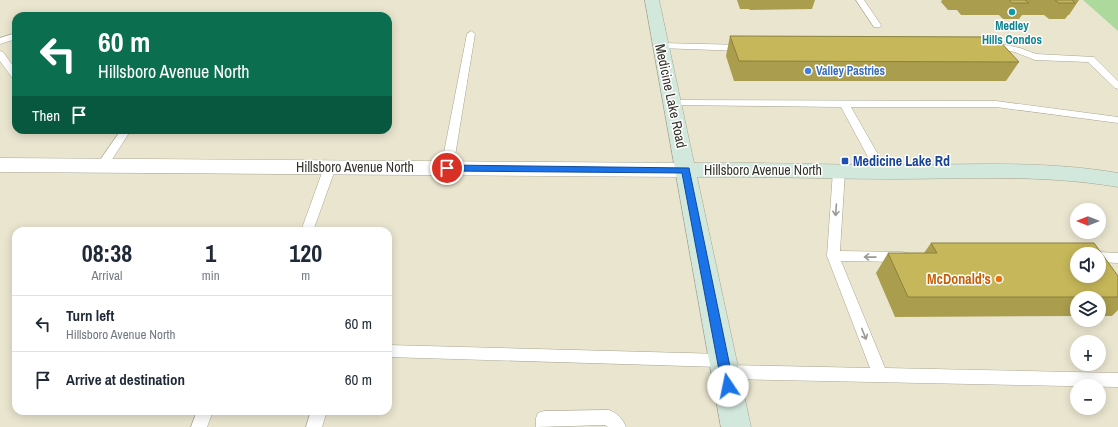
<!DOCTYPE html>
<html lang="en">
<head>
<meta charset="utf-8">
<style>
  body { margin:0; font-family:"Archivo Narrow",sans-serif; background:#f2f2f3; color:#1f2937; height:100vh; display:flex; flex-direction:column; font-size:15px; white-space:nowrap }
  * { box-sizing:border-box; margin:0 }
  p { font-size:13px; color:#747a83 }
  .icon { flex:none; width:22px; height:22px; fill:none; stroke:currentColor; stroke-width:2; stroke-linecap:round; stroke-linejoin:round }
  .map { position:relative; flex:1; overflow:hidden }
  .sheet { position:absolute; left:12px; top:227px; width:380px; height:188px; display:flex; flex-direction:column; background:#fff; border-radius:12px; box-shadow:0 2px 10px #0003 }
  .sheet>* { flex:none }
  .banner { position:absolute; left:12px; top:12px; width:380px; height:122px; border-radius:12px; box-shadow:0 2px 10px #0003; background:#0b6e4f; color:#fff; overflow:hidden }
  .needle { width:26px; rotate:270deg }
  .fabs { position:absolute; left:1070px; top:203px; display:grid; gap:8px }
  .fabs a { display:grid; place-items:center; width:36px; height:36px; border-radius:50%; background:#fff; box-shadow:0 2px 10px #0003; font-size:20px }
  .pin { position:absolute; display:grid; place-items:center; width:34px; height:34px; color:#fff; margin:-17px; border:2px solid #fff; border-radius:50%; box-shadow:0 1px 4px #0007 }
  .me { position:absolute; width:44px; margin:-22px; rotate:349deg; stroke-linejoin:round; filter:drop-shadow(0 0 3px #0008) }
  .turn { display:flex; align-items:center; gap:14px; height:84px; padding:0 20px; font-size:18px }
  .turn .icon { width:52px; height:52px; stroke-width:2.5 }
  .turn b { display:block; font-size:28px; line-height:34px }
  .then { display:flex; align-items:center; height:38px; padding:0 20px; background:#0003; gap:8px; font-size:15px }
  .eta { display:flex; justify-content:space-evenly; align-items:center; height:68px; text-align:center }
  .eta b { font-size:24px; font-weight:700; line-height:28px }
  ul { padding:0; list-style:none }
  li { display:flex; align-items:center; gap:12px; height:56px; padding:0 20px; border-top:1px solid #e0e1e3 }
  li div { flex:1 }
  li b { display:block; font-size:15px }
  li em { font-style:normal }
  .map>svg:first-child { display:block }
</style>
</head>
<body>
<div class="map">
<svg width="1118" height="427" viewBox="0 0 1118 427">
  <rect width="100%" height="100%" fill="#e9e5cf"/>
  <!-- green -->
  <path fill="#aed99d" d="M1083,0H1118V31Z"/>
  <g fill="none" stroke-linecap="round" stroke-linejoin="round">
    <defs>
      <path id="lane" d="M856,0H864L881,25L880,27H874Z
        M471,31L475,34L453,168L451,171H443L441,168L467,34Z
        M16,33V39L0,44V38Z
        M990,42L1020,48L1036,54L1094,57L1118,81V89L1115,88L1088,62L1035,60L1015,52L987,47L986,45L987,43Z
        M661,43L744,45L749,48L744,51L658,48L656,46Z
        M0,51L3,52L16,70V80L13,79L0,61Z
        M672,100L996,101L1118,117V123L996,107H851L888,172L886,175H878L876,172L841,107L668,105L667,103Z
        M121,130H131L106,169H98L96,166Z
        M330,163L334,164L336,167L313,231H301L324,167L326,164Z
        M839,167L843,168L845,171L840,251L902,252L907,253L908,257L907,261L902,262L841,261L885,368L1118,373V387L725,379L720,377L718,372L720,367L388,357V345L723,354L728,356L730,361L728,365L870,368L827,256L833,171L835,168Z
        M1099,252L1118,253V263L1099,262V254H1094Z
        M609,410C617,413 623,419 626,427H608L605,425L536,427V418L538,413L544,411Z
        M197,411H213L207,427H191Z
        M311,411H327L322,427H306Z"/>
      <path id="street" d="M0,158L686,163L693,165L696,170L693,175L686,177L0,172Z"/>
      <path id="secondary" d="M645,0H659L694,163C760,162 826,165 891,165C968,165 1042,160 1118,173V187C1041,174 968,179 891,179C827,179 762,176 697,177L751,427H721Z"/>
    </defs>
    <!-- lane casing -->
    <use href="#lane" stroke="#a8a591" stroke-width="1"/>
    <!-- street casing -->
    <use href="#street" stroke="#a8a591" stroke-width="1"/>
    <!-- secondary casing -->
    <use href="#secondary" stroke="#a8a591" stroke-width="1"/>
    <!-- lane -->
    <use href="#lane" fill="#fff" fill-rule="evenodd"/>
    <!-- street -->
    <use href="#street" fill="#fff" fill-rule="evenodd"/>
    <!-- secondary -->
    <use href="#secondary" fill="#d2e8dd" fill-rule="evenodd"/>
  </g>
  <!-- wall -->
  <path fill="#aa9d4d" d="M737,0H815L812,9L750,10L749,9H740Z
    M942,0H1079L1069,15H1068L1065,19H1049L1044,15H1022L1019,19H1003L999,15H961L957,10H948L941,2Z
    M730,36L1019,62L1006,81H734L726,56Z
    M931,243L1118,276V310L1112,316H1099V298H1077V316L895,317L876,273L888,253H924Z"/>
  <!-- building -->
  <path fill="#c6b75a" stroke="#8b803f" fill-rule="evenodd" d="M1009,0H1025L1029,3H1012Z
    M1055,0H1072L1075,3H1059Z
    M730,36L996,37L1019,62L739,61Z
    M931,243H1094L1118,276V297H908L888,253H937ZM1077,254H1099V276H1077Z"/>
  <!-- one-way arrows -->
  <defs><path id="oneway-shaft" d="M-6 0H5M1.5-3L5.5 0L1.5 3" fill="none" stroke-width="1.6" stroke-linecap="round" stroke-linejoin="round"/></defs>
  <g stroke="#9a9994">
    <use href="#oneway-shaft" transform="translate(836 210) rotate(94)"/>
    <use href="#oneway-shaft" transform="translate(870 257) rotate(-179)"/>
    <use href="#oneway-shaft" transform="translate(864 334) rotate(68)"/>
  </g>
  <!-- route -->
  <path fill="#1a73e8" stroke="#114b97" d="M447,165L689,168L734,386L732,390L728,391L724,390L722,386L682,173L447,171L443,168Z"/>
  <!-- markers -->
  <circle fill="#0f9aa8" stroke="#fff" stroke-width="1.5" cx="1012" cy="12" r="4"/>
  <circle fill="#3f7fe0" stroke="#fff" stroke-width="1.5" cx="808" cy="71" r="4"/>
  <rect fill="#1a4fb4" stroke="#fff" stroke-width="1.5" x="841" y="157" width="8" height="8" rx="2"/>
  <circle fill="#e8710a" stroke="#fff" stroke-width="1.5" cx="999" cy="279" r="4"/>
  <g text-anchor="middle" stroke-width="3" stroke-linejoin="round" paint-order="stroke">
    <!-- far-culture labels -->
    <g font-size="12" font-weight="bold" fill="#0d838f" stroke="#fff">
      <text x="1012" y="30">Medley<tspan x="1012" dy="14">Hills Condos</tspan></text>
    </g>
    <!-- far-shop labels -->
    <g font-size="12" font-weight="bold" fill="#366cbe" stroke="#fff" text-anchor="start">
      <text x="816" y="75">Valley Pastries</text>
    </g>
    <!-- street labels -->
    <g font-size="14" fill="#34332a" stroke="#fff">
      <text transform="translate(671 96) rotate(78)" y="5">Medicine Lake Road</text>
      <text x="355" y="172">Hillsboro Avenue North</text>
      <text x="763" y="175">Hillsboro Avenue North</text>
    </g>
    <!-- transit labels -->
    <g font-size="14" font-weight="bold" fill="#164399" stroke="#fff" text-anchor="start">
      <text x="853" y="166">Medicine Lake Rd</text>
    </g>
    <!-- food labels -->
    <g font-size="14" font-weight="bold" fill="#c56008" stroke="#fff" text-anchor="end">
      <text x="991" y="284">McDonald's</text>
    </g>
  </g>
</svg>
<div class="fabs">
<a><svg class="needle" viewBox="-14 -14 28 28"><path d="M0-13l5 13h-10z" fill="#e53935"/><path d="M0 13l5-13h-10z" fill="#747a83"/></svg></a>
<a><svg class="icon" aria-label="sound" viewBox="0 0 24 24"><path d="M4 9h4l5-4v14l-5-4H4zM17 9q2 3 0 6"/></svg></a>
<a><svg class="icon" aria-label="layers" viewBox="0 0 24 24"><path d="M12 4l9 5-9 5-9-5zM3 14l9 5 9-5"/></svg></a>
<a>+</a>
<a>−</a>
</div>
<div class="pin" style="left:447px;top:168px;background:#d93025"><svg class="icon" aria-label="arrive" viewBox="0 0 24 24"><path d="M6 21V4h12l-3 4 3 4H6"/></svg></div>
<svg class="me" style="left:728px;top:386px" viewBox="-20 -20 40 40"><circle r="19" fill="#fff"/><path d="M0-13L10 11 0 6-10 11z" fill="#1a73e8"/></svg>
<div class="banner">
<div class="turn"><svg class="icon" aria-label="left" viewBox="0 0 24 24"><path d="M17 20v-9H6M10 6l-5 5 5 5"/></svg><div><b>60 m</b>Hillsboro Avenue North</div></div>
<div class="then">Then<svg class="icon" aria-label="arrive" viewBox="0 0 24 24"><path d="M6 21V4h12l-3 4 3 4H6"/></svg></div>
</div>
<section class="sheet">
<div class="eta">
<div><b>08:38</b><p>Arrival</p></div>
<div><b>1</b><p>min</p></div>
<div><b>120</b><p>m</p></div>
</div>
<ul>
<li><svg class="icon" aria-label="left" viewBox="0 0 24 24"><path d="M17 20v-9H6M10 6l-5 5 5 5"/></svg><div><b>Turn left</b><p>Hillsboro Avenue North</p></div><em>60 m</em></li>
<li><svg class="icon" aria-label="arrive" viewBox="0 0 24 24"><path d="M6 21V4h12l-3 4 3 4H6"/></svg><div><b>Arrive at destination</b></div><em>60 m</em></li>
</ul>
</section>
</div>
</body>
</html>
